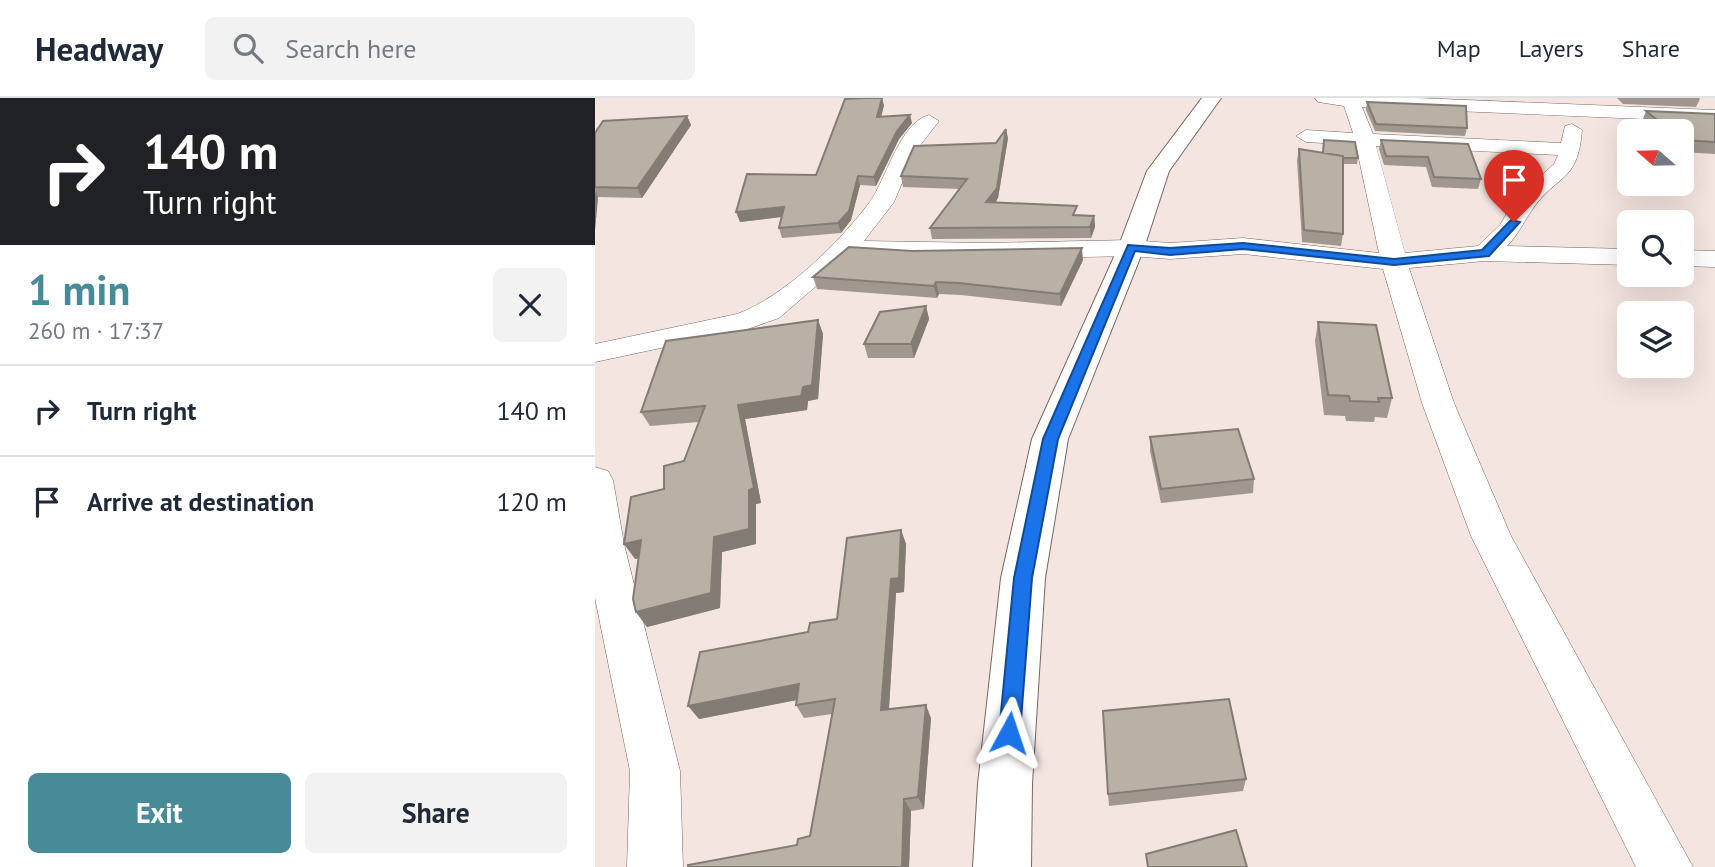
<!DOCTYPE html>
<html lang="en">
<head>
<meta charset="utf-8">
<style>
  body { margin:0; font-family:"PT Sans",sans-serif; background:#f2f2f3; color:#1f2937; height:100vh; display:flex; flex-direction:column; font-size:26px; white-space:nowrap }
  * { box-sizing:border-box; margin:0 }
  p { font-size:23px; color:#747a83 }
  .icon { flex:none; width:38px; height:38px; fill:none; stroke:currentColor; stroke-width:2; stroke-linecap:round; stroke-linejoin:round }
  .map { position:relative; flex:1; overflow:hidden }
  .side { display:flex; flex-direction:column; background:#fff; width:595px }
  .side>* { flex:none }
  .banner { background:#202124; color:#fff; overflow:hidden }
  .needle { width:46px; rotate:290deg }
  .controls { position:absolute; left:1022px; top:21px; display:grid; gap:14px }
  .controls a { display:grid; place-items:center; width:77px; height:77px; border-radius:10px; background:#fff; box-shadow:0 7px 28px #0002; font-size:35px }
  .pin { position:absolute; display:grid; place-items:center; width:60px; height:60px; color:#fff; margin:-72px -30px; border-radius:50% 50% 50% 0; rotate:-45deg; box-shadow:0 0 7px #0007 }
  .pin .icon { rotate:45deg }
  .me { position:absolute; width:77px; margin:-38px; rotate:5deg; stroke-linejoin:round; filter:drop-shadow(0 0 5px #0008) }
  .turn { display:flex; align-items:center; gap:24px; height:147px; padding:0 28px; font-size:32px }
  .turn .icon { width:91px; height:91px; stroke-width:2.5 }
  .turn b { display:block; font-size:49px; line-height:60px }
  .round { display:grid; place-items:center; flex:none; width:74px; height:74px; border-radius:10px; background:#f2f2f3 }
  .head { display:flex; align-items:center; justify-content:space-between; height:119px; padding:0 28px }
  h1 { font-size:42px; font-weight:700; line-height:52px; color:#478b99 }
  .button { display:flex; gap:14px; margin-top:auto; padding:14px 28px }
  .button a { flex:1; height:80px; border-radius:10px; background:#478b99; color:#fff; font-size:28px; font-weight:700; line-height:80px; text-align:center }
  .button a+a { background:#f2f2f3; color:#1f2937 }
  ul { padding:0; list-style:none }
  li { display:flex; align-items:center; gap:21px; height:91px; padding:0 28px; border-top:2px solid #e0e1e3 }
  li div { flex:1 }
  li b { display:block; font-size:26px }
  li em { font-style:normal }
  header { display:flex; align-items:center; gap:42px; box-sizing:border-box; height:98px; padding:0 35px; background:#fff; border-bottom:2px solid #e0e1e3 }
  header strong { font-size:33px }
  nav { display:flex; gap:38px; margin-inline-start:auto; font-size:24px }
  .search { width:490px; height:63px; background:#f2f2f3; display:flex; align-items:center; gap:18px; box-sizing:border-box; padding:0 24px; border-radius:10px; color:#747a83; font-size:26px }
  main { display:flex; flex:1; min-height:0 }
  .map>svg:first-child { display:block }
</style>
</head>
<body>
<header>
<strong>Headway</strong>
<div class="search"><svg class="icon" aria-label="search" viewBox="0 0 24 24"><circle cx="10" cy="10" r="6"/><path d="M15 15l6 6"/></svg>Search here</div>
<nav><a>Map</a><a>Layers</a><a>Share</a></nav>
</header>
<main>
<section class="side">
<div class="banner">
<div class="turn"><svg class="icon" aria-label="right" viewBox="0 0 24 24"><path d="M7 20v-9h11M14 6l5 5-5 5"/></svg><div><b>140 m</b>Turn right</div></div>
</div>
<div class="head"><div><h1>1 min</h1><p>260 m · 17:37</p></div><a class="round"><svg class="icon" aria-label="close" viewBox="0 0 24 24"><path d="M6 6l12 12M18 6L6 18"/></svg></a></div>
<ul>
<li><svg class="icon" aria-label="right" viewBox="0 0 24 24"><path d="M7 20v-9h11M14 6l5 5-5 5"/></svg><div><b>Turn right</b></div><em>140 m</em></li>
<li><svg class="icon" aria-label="arrive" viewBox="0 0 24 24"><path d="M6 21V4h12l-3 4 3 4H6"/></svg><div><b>Arrive at destination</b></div><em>120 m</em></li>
</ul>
<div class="button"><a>Exit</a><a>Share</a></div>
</section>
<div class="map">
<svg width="1120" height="769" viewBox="0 0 1120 769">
  <rect width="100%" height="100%" fill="#f4e5e0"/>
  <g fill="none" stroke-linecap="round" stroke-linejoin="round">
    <defs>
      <path id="minor" d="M720,0H822L1120,12V24L767,9L778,36L966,45L970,28L977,26L987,32C983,86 961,76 937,112C928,125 923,137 912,148L1034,151V167L890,163L814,170L859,305L916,438L1098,769H1041L876,438L827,305L788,171L648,156L575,161L536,158L391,161L256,158L184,220L150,232L0,264V246L142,216C190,198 243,146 274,105C291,83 304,25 334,17L344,23L320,54L299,104L269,143L391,145L536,142L575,145L648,140L784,155L761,47L711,44L701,38L711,32L758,35L749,8L723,4ZM781,48L963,57L959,66L919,103L905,127L883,148L810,155Z
        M1087,152L1120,153V169L1087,168Z
        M0,369L13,373L18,382L29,446L85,673L88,769H32L35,673L0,500Z"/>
      <path id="tertiary" d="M607,0H626L574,73L549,150L473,341L450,480L437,686L436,769H378L383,686L406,480L437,341L523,150L552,73Z"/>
    </defs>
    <!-- minor casing -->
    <use href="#minor" stroke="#756763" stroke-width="1"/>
    <!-- tertiary casing -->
    <use href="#tertiary" stroke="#756763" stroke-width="2"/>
    <!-- minor -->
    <use href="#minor" fill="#fff" fill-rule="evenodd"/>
    <!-- tertiary -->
    <use href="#tertiary" fill="#fff" fill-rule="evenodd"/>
  </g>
  <!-- wall -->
  <path fill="#a0988f" d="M1022,0H1104L1105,1L1101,9L1028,6Z
    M772,4L872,30L870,38L780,33L771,12Z
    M289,7L286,19L317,25L304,41L281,88L265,87L256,122L246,135L187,140L184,130L187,119L145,124L221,77Z
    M1051,13L1120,16V56L1087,54V33H1059L1047,24Z
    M92,18L96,27L47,100L3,99L0,132V35Z
    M413,40L403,100L400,105L482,117L499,118L500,129L496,140L337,141L335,130L364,91L308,89L306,78Z
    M786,42L873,46L886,81L883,91L837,89L831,69L789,67L784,51Z
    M704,51L763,60L762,66H748V136L746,148L707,144L702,62Z
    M488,162L466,208L366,197L344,196L342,200L222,191L218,179Z
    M331,208L334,221L319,260H273L269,246Z
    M223,222L228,236L223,301L213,303L212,312L150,321L166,405L161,406V446L127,454L125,510L52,529L41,514L44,460L40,461L69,391L89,363L104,324L55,328L46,314Z
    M723,224L797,300L792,320L780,319L779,324L751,323L750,318L729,317L720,243Z
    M555,339L659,381L658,395L566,405L555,353Z
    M306,432L311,446L309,494L301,495L294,611L336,620L329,711L316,713L314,769H93L202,747L215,738L237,616L209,620L201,607L202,602L104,621L213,534L242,521Z
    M651,681L648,693L514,708L513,696Z"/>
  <!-- shaded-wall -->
  <path fill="#827c74" d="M287,0L289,7L284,27L282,19Z
    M315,17L317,25L304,41L281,88L279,79L302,33Z
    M92,18L96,27L47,100L42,90Z
    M411,31L413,40L403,100L393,115L391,104Z
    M263,78L265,87L256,122L246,135L243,125Z
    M0,93L3,99L0,132Z
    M189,109L193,118L145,124L141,114Z
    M499,118L500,129L496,140L495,129Z
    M487,150L488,162L466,208L465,196Z
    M341,184L344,196L342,200L339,188Z
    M331,208L334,221L319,260L316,246Z
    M223,222L228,236L223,301L213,303L212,312L150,321L166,405L161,406V446L127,454L125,510L52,529L41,514L119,439L143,307Z
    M306,432L311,446L309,494L301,495L293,626L286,612L296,481Z
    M46,442L56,457L40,461L29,446Z
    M204,586L212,600L104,621L93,608Z
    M331,607L336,620L329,711L323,699Z
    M309,701L316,713L314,769H307Z"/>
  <!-- building -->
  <path fill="#bab1a6" stroke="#827c74" stroke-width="2" d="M269,0H287L282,19L315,17L302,33L279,79L263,78L254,113L243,125L184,130L189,109L141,114L152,76L221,77L250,1Z
    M772,4L871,8L872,30L781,26Z
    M1051,13L1120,16V44L1087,42V33H1072L1066,25Z
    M92,18L42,90L0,89V35L8,23Z
    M411,31L402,90L391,104L482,108L478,117L499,118L495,129L335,130L372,81L306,78L319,48L401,45Z
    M729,42L760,44L763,60H748V58L728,55Z
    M786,42L873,46L886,81L839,79L833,59L791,58Z
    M704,51L748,58V136L709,132Z
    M254,149L317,153L487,150L465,196L364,185L341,184L339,188L218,179Z
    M331,208L316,246H269L285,214Z
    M223,222L217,287L208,289L206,298L143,307L159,390L154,392V431L119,439L116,495L41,514L38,501L46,442L29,446L36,399L69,391V368L89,363L110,308L46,314L71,243Z
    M723,224L781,227L797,300H783L784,304L755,303L754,298L733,297Z
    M643,331L659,381L566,391L555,339Z
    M306,432L304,480L296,481L286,612L331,607L323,699L309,701L307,769H93V767L202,747L203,741L215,738L240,601L201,607L204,586L93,608L105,554L213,534L215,525L242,521L252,440Z
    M634,601L651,681L513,696L508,613Z
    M641,732L652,769H553L551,756Z"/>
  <!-- route -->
  <path fill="#1a73e8" stroke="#114b97" stroke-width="2" d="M916,122L925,124L894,158L799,167L648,151L575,157L540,153L463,341L437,480L425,635L422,642L414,645L407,642L404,635L419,480L448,341L533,147L575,150L648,145L799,161L887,152Z"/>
</svg>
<div class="controls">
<a><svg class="needle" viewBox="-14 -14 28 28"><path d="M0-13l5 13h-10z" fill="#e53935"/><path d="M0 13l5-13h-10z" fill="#747a83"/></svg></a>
<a><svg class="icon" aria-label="search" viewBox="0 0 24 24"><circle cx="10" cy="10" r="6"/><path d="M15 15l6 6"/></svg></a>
<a><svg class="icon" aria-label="layers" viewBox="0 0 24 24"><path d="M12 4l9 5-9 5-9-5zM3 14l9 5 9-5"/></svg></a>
</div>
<div class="pin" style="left:919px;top:124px;background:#d93025"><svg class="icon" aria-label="arrive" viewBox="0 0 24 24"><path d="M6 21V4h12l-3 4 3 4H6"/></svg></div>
<svg class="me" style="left:414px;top:635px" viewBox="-20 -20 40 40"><path d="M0-17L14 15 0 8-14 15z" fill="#1a73e8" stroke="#fff" stroke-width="4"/></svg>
</div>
</main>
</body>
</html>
